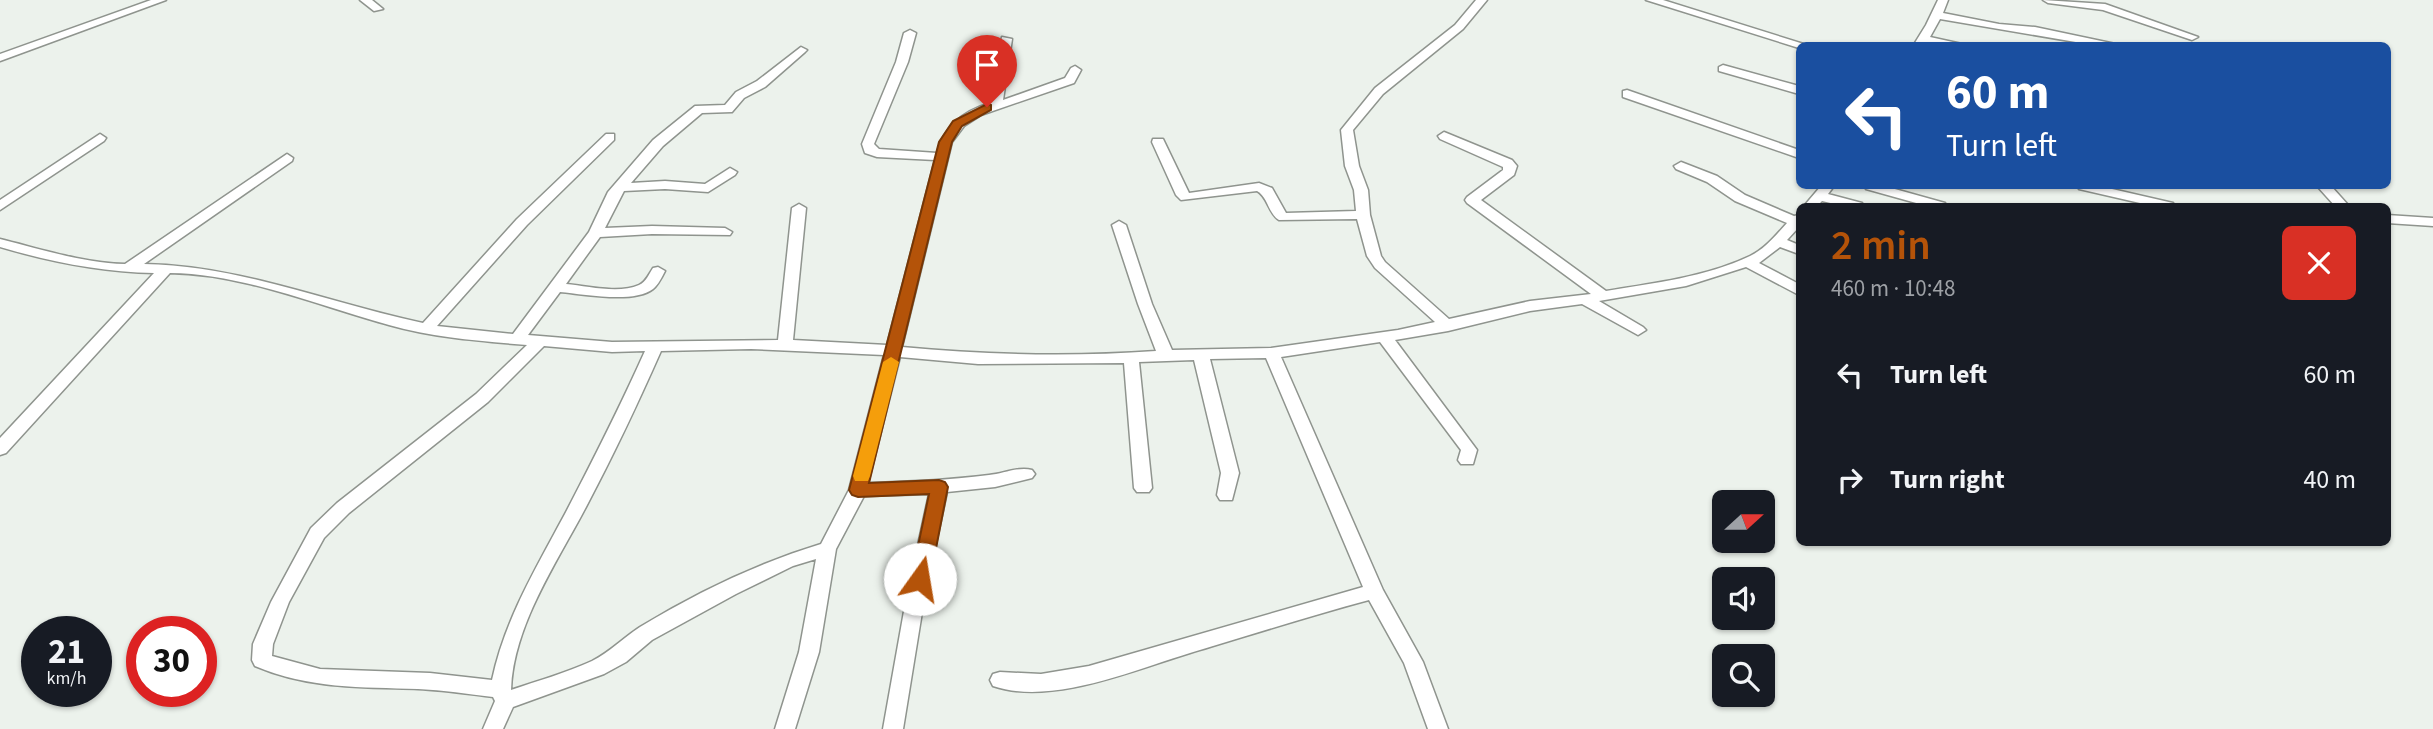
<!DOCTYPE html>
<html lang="en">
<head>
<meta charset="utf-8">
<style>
  body { margin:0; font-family:"Source Sans 3",sans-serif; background:#242831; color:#f1f3f6; height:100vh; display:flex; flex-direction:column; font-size:26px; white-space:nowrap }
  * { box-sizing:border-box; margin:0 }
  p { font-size:23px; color:#9ea1a6 }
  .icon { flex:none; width:38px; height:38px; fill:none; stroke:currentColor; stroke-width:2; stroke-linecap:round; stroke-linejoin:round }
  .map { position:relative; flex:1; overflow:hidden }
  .side { position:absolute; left:1796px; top:203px; width:595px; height:343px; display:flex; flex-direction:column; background:#171b24; border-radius:10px; box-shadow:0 2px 5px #0004 }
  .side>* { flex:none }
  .top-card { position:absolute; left:1796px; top:42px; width:595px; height:147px; border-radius:10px; box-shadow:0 2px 5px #0004; background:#1a4fa0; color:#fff; overflow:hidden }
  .needle { width:46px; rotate:69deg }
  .tools { position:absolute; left:1712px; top:490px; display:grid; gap:14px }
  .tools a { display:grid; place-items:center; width:63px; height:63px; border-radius:10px; background:#171b24; box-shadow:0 2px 5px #0004; font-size:35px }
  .speed { position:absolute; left:21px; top:616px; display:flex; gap:14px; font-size:35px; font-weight:700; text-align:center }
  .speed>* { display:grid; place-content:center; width:91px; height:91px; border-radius:50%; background:#171b24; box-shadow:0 2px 5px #0004; line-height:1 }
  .speed small { font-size:18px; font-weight:400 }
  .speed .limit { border:10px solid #d22; background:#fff; color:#111 }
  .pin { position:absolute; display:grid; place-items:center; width:60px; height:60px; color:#fff; margin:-72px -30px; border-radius:50% 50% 50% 0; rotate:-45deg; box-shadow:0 0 7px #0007 }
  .pin .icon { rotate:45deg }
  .me { position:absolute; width:77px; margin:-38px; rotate:13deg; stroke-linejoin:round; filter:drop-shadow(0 0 5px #0008) }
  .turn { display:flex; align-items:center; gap:24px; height:147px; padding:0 35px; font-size:32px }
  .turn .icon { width:91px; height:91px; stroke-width:2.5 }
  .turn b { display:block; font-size:49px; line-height:60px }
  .round { display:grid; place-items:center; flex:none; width:74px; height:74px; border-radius:10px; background:#242831 }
  .headline { display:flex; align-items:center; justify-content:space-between; height:119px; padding:0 35px }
  h1 { font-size:42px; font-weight:600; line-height:52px; color:#b45309 }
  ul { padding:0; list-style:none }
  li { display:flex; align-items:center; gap:21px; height:105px; padding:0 35px }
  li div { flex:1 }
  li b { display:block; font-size:26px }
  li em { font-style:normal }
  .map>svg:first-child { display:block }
</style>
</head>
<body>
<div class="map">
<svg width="2433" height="729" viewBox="0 0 2433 729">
  <rect width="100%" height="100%" fill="#ecf2ec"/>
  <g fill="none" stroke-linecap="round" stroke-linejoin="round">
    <defs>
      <path id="minor" d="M151,0H166L0,61V54Z
        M360,0H372L383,9L374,11Z
        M1476,0H1487L1463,29L1383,94L1353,130L1359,166L1368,190L1370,215L1381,256L1385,262L1449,319L1530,301L1591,294L1467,203L1465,200L1467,197L1503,170V167L1440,139L1438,136L1444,132L1512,160L1517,166L1514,175L1481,200L1606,291C1654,283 1706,277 1750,256C1765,249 1776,235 1787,223L1735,201L1707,182L1676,169L1674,166L1681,162L1717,176L1745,195L1794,216L1799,215V227L1787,240L1799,245V254L1780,247L1759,263L1799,284V295L1746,267L1686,286L1599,301L1643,327L1646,330L1638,335L1582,304L1530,311L1448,331L1395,340L1477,450L1473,464H1461L1458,460L1461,450L1380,342L1281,357L1383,590L1423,662L1448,729H1428L1404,663L1369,600C1309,616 1250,635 1190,653C1134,670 1051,706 993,686L990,680L993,674L1000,672L1041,674L1089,666L1363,587L1266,358L1210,359L1239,473L1232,500H1220L1217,495L1221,473L1194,360L1139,362L1152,488L1149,492H1137L1134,488L1124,363L978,364L900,357L868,483C909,482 949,480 989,475C1003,474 1019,466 1032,470L1035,474L1032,478L995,487L947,492L924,600L903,729H883L906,600L929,494L864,496L836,549L819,652L795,729H775L799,652L816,559L793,566L736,594L652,640L626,662L604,674L513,707L503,729H483L495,701L493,697C468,694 443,690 418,689C361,687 309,689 255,666L252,660L253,644L271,602L311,528L337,503L476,394L527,345C481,341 435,338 389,325C319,306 244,274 170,273L6,453L0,455V438L154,273C101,272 51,262 0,247V239C41,249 83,263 125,264L287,154L293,158L292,161L144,264C243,266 328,303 423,323L517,219L606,134H614V140L527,225L437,326L513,334L589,232L608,192L653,140L695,106L725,105L736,92L757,81L801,47L807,50L805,52L765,87L744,98L732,112L702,113L663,146L631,183L665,181L705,184L730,168L737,172L735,175L708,192L665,189L624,191L605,228L652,226L725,228L732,232L730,235L652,234L600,237L566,284C587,286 619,294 639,285C646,282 649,274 653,268L658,267L665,271C662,277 658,285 653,289C634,304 583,294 560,292L528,335L612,342L778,340L792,208L799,204L806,208L793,340L887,345L935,160L877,157L865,153L862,144L896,62L904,33L910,30L916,33L908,62L874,144L879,149L937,153C944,125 964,111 990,103L1002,37L1012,39L1003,100L1065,78L1071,68L1075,66L1081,70L1074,83L981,115L964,126L952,142L902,347C987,355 1071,357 1156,351L1138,304L1112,225L1119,221L1126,225L1152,304L1172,350L1271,348L1398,330L1435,322L1375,268L1367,256L1357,219L1279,220C1268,213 1268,197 1257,191L1181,200L1176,195L1152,142L1153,139H1163L1189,193L1259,183L1272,188L1286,213L1356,211L1354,190L1345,166L1341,130L1375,88L1455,25ZM544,346L612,352L645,351C620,407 593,460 565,514C536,568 505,619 492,680L430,673L320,669L272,656L273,644L289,602L324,538L349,513L488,402ZM751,349L884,355L849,490L821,544C758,563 696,593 640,627C623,638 610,652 592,661C566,673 537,681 511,690C513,625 558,561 587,505C614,454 638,403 661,351Z
        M1646,0H1663L1810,46H1799V48Z
        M1938,0H1948L1943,13L1999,24L2035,27L2125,46H2099L1940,19L1930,37L1971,46L1926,43L1924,46H1913L1926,25Z
        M2043,0L2105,4L2198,37L2192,40L2103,10L2048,3Z
        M1723,65L1799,86V94L1719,71V67Z
        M1627,90L1799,150V158L1623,97V91Z
        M100,134L106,138L104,141L0,210V200Z
        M1821,186H1834L1828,194L1862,203L1864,206H1843L1822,201L1817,206H1804Z
        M1864,186H1884L1945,203L1947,206H1927L1866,189Z
        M2077,186H2099L2173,203L2175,206H2153L2079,189Z
        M2317,186H2331L2349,206H2335Z
        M2387,215L2433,218V226L2387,223Z"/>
    </defs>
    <!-- minor casing -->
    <use href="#minor" stroke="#8f948e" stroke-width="3"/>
    <!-- minor -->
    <use href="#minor" fill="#fff" fill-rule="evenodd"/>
  </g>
  <!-- route -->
  <path fill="#b45309" stroke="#753606" stroke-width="2" d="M987,104L991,105V110L962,126L952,142L869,483L939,480L945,482L948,487L930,579L927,584L920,586L914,584L911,579L929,494L858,497L852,495L849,490L939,142L953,121Z"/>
  <!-- slow -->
  <path fill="#f59e0b" d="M891,357L899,362L870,476L868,481H855L853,476L883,362Z"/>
</svg>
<div class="tools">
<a><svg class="needle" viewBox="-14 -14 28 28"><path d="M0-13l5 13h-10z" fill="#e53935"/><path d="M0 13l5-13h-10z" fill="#9ea1a6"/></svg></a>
<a><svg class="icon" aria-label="sound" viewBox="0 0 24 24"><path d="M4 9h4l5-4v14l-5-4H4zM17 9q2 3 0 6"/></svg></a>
<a><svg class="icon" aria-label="search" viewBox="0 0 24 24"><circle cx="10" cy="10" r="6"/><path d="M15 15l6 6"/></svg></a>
</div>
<div class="speed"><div>21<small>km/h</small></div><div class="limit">30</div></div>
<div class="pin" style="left:987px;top:107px;background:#d93025"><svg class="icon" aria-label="arrive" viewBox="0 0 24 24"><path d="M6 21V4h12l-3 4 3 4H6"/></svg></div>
<svg class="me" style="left:920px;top:579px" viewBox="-20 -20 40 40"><circle r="19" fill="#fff"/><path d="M0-13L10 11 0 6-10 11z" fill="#b45309"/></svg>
<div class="top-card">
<div class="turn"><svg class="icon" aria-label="left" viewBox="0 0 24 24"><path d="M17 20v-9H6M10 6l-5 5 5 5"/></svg><div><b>60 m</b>Turn left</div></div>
</div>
<section class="side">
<div class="headline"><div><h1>2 min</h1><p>460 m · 10:48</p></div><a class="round" style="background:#d93025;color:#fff"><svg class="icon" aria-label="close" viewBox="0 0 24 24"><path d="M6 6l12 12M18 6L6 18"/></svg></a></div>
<ul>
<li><svg class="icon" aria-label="left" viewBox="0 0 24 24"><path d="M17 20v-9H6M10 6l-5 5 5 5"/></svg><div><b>Turn left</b></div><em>60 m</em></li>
<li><svg class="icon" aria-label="right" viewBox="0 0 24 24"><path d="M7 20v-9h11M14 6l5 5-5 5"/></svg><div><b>Turn right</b></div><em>40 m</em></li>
</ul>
</section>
</div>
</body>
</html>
